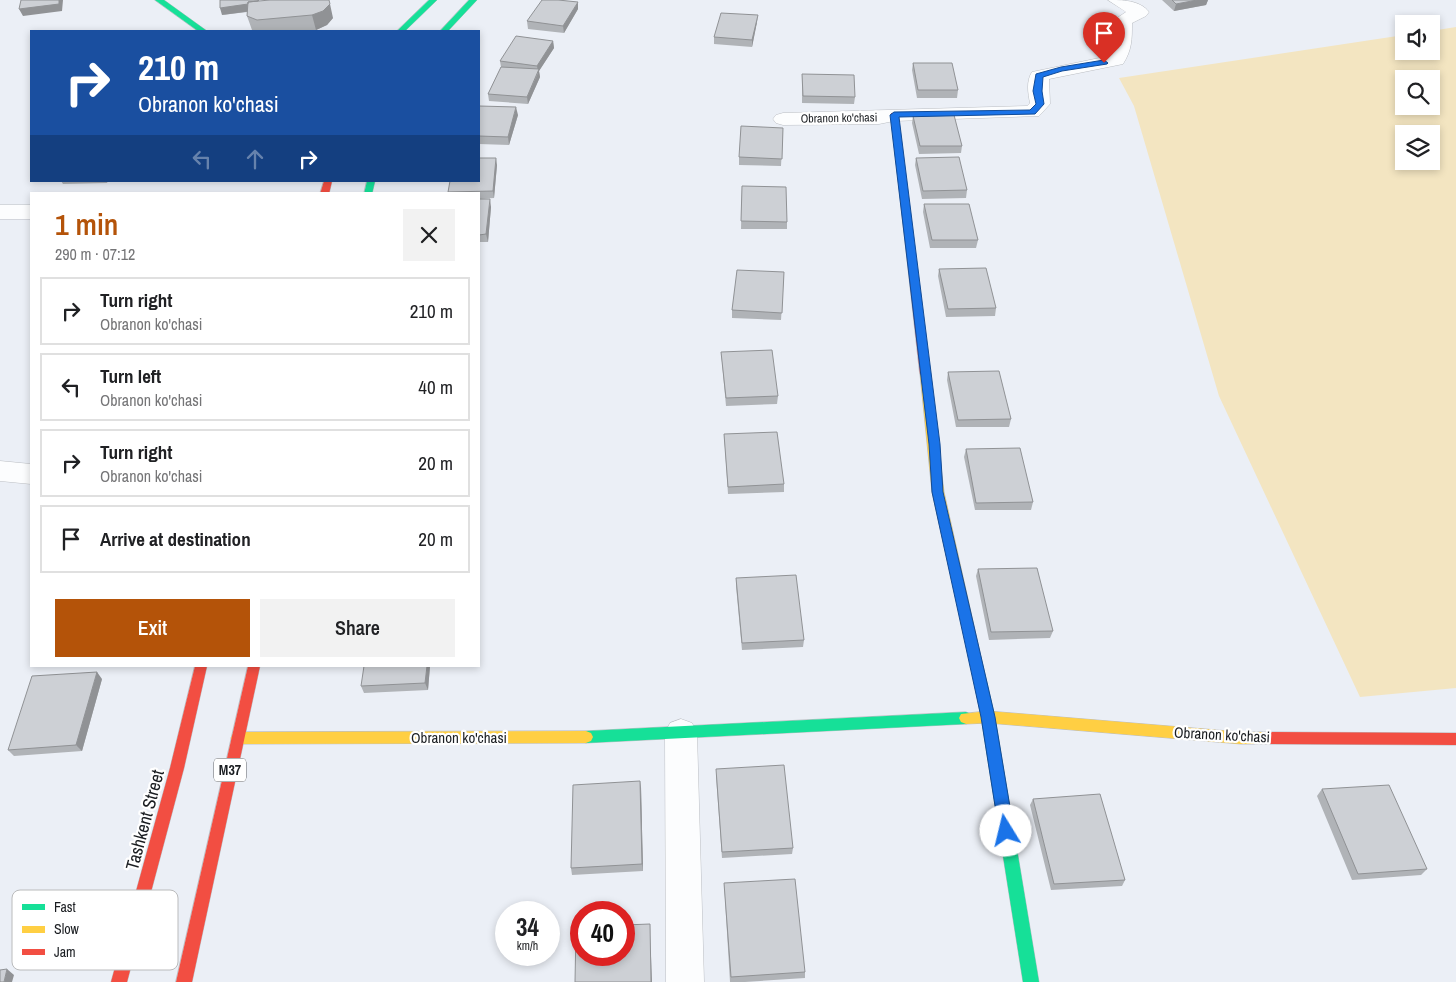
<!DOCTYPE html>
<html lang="en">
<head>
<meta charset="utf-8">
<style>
  body { margin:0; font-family:"Archivo Narrow",sans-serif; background:#f2f2f2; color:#202124; height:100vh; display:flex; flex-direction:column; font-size:19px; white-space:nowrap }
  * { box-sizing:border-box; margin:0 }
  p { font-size:16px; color:#757577 }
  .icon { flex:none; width:28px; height:28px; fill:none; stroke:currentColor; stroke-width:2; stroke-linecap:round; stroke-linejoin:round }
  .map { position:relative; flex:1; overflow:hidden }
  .panel { position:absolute; left:30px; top:192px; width:450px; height:475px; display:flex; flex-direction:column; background:#fff; border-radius:0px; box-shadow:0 2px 8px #0003 }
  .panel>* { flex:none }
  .banner { position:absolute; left:30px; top:30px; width:450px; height:152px; border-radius:0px; box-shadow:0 2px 8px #0003; background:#1a4fa0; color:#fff; overflow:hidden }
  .controls { position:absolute; left:1395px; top:15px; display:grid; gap:10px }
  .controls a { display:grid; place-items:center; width:45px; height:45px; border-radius:0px; background:#fff; box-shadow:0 2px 8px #0003; font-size:25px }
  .speed { position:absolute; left:495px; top:901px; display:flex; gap:10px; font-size:25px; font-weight:700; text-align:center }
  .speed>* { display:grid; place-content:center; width:65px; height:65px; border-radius:50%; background:#fff; box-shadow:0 2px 8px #0003; line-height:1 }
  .speed small { font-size:12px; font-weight:400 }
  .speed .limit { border:8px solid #d22; background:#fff; color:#111 }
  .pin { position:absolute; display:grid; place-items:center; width:42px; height:42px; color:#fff; margin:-51px -21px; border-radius:50% 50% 50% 0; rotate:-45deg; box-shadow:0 0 5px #0007 }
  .pin .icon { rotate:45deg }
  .me { position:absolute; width:55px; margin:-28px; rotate:351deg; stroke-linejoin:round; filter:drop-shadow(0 0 4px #0008) }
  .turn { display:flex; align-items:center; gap:18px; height:105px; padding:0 25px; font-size:22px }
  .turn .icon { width:65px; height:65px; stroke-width:2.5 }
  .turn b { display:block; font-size:35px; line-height:42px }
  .lanes { display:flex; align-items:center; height:48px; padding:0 25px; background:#0003; justify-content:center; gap:25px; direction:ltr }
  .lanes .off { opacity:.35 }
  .round { display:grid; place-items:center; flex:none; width:52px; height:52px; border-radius:0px; background:#f2f2f2 }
  .headline { display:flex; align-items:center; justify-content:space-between; height:85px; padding:0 25px }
  h1 { font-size:30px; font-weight:600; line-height:38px; color:#b45309 }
  .primary-button { display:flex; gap:10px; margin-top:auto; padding:10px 25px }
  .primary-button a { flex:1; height:58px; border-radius:0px; background:#b45309; color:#fff; font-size:20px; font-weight:600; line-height:58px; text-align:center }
  .primary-button a+a { background:#f2f2f2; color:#202124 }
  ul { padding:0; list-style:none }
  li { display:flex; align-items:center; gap:15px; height:68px; margin:0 10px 8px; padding:0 15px; border:2px solid #e0e0e0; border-radius:0px }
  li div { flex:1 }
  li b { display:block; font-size:19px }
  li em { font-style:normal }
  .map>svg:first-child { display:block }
</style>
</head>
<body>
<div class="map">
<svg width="1456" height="982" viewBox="0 0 1456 982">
  <rect width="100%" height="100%" fill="#ebeff6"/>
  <!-- green -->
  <path fill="#f3e5c1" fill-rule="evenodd" d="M1456,27V688L1360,697L1219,396L1134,106L1119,78L1404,35V51H1431V31ZM1404,79H1431V106H1404ZM1404,134H1431V161H1404Z"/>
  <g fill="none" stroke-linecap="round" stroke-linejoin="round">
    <defs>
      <path id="street" d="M1108,0C1122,0 1140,0 1149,12L1146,16L1132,23C1132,39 1132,50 1123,64L1049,79L1050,104L1039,116L894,121L879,124L783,125L776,123L773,119L776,115L783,113L1027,106L1030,103C1028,93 1026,81 1032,72L1109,56L1114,47V20L1126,12Z
        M0,205H31V219H0Z
        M0,461L31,464V484L0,481Z
        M681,719L692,723L697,733L704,982H666L665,733L670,723Z"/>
      <path id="fast" d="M155,0H164L207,31H198Z
        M429,0H437L405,31H397Z
        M469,0H477L448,31H440Z
        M367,181H375L372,194H364Z
        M975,652L979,653L981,657L995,717L1039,982H1023L981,717L969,657L971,653Z
        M966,712L971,714L973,718L971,722L966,724L586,743L581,741L579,737L581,733L586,731Z"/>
      <path id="slow" d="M925,370L930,374L944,492L981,657L979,661L975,662L971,661L969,657L932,492L920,374Z
        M988,711L1241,732H1266L1271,734L1273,738L1271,742L1266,744H1241L988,723L966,724L961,722L959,718L961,714Z
        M586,731L591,733L593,737L591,741L586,743L238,744L233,742L231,738L233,734L238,732Z"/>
      <path id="jam" d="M891,113H897L898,115L930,374L925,378L920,374Z
        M324,181H332L329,194H320Z
        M195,666H207L184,768L127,982H111L170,768Z
        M248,666H260L192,982H176Z
        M1266,732L1456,733V745L1266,744L1261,742L1259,738L1261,734Z"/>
    </defs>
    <!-- street casing -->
    <use href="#street" stroke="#bbbec3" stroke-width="1"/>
    <!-- fast casing -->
    <use href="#fast" stroke="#bbbec3" stroke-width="1"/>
    <!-- slow casing -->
    <use href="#slow" stroke="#bbbec3" stroke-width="1"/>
    <!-- jam casing -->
    <use href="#jam" stroke="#bbbec3" stroke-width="1"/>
    <!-- street -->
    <use href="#street" fill="#fcfdfe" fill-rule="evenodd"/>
    <!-- fast -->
    <use href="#fast" fill="#16e098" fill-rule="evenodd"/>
    <!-- slow -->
    <use href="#slow" fill="#ffcf43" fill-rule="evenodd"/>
    <!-- jam -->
    <use href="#jam" fill="#f24e42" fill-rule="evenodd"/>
  </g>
  <!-- wall -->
  <path fill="#b0b3b7" d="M1162,0H1208L1206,5L1174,11Z
    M259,1L333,18L327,25L316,30L295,31H254L252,30L247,16V12L222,15Z
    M578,9L564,33L528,29L527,21Z
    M757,22L752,47L714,44V37Z
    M553,41L554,48L539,71L540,77L528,104L489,101L488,94L501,67L500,61Z
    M913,63L958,90L957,98H917L912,70Z
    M802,74L855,97L854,104L802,103Z
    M479,106L518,115L509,145L479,144Z
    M913,116L962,146L961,153L919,154L912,123Z
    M783,128L781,166L739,165V157Z
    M916,158L967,190L966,198L922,199L915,165Z
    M497,165L494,198L479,199V194H448V192Z
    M61,181H108L107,183L63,184Z
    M742,186L787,222V229H741Z
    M479,199L491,207L488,242H479Z
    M924,204L978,240L976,248H930L923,212Z
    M939,269L996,308L995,316L946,317L938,276Z
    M784,272L781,320L732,318V310Z
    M721,352L778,396L777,404L726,406Z
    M948,372L1011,419L1009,427H956L947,380Z
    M724,434L784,484V492L728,494Z
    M966,449L1033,502L1031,510H975L964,457Z
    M978,569L1053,631L1050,638L989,640L976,576Z
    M736,578L804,640L803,647L742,650L736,586Z
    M430,666L428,690L364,693L361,686Z
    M102,679L82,751L14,756L8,750Z
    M716,776L793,848L792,854L722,858Z
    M641,787L643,871L572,875L571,868Z
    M1322,789L1427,869L1421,875L1352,880L1317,796Z
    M1033,799L1125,880L1122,886L1051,890L1030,805Z
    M724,883L805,972V978L745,982H730Z"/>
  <!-- shaded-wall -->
  <path fill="#909295" d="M59,0H63L62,11L23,16L19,9Z
    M258,0H259L260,10L222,15L220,8Z
    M1197,0H1208L1206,5L1174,11L1176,4Z
    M578,2V9L564,33L563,26Z
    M330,4L333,18L327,25L316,30L312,15Z
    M758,15L757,22L752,47V40Z
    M553,41L554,48L539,71L540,77L528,104L527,97L538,73L537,66Z
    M516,107L518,115L509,145L508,137Z
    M496,158L497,165L494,198L493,191Z
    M490,199L491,207L488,242L486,234Z
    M427,666H430L428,690L425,683Z
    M97,672L102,679L82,751L76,745Z
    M640,781L641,787L643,871L642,864Z
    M650,924V930L652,982H651Z
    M7,969L14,975L12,982H4Z"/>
  <!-- building -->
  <path fill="#cdd0d5" stroke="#909295" d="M21,0H59V4L19,9Z
    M220,0H258V1L248,2V4L220,8Z
    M270,0H329L330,4L323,11L312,15L257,20L247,16L248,2Z
    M542,0H558L578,2L563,26L527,21Z
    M1172,0H1197L1176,4Z
    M721,13L758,15L752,40L714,37Z
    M516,36L553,41L537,66L500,61Z
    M913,63H952L958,90H918Z
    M501,67L539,69L527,97L488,94Z
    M802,74L854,75L855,97L803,96Z
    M479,106L516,107L508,137L479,136Z
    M954,115L962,146H920L913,116Z
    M741,126L783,128L782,159L739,157Z
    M959,157L967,190L923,191L916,158Z
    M479,158H496L493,191L448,192L450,181H479Z
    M742,186L786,187L787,222L741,221Z
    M479,199H490L486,234L479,235Z
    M924,204H969L978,240H932Z
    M986,268L996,308L948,309L939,269Z
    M737,270L784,272L782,313L732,310Z
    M772,350L778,396L726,398L721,352Z
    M999,371L1011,419L958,420L948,372Z
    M777,432L784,484L728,487L724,434Z
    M1020,448L1033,502L976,503L966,449Z
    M1037,568L1053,631L991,632L978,569Z
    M796,575L804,640L742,643L736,578Z
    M364,666H427L425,683L361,686Z
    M97,672L76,745L8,750L32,676Z
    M784,765L793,848L722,852L716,769Z
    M640,781L642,864L571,868L573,785Z
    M1389,785L1427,869L1358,874L1322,789Z
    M1100,794L1125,880L1054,884L1033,799Z
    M795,879L805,972L731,977L724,883Z
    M650,924L651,982H575L576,928H581V955H624V925Z
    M7,969L4,982H0V970Z"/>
  <!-- route -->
  <path fill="#1a73e8" stroke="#114b97" d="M1104,60L1108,63L1107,64L1062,71L1043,77L1042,91L1044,104L1035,114L899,117L940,444L943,492L995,717L1014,831L1011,835L1006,837L1002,835L999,831L981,717L932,492L929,444L890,115L894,112L1030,110L1036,104L1033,91L1036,74L1061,67Z"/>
  <g text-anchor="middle" stroke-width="4.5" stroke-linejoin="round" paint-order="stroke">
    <!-- far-street labels -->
    <g font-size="12" fill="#1a1d21" stroke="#fff">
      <text transform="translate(839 118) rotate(-1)" y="4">Obranon ko'chasi</text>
    </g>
    <!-- shield labels -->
    <rect fill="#fff" stroke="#5f6164" stroke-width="1" x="214" y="758.5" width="32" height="23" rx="4"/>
    <g font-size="14" font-weight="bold" fill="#1a1d21">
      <text x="230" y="775">M37</text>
    </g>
    <!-- street labels -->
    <g font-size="15" fill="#1a1d21" stroke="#fff">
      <text transform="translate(1222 735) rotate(3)" y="5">Obranon ko'chasi</text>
      <text x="459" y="743">Obranon ko'chasi</text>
    </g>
    <!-- near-street labels -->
    <g font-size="18" fill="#1a1d21" stroke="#fff">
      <text transform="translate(145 820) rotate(-75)" y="6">Tashkent Street</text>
    </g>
  </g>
  <!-- legend -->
  <rect x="12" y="890" width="166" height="80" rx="8" fill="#fff" stroke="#babbbc" stroke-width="1"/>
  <rect x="22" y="904" width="23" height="6" fill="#16e098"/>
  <rect x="22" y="926" width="23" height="7" fill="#ffcf43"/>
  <rect x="22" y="949" width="23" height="6" fill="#f24e42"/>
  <g font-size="14" fill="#1a1d21">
    <text x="54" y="912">Fast</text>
    <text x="54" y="934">Slow</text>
    <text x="54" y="957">Jam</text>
  </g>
</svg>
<div class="controls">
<a><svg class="icon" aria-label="sound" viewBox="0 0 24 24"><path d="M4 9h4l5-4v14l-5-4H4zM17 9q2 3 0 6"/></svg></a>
<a><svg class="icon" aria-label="search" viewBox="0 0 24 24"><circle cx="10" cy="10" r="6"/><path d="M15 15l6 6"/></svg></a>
<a><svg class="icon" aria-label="layers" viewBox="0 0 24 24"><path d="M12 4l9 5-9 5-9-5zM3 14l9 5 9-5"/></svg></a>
</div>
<div class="speed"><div>34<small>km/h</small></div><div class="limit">40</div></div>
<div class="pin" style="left:1104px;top:63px;background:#d93025"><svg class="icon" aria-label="arrive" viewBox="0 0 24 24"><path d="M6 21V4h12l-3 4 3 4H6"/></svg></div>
<svg class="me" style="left:1006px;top:831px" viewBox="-20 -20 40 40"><circle r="19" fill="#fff"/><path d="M0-13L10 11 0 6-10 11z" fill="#1a73e8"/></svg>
<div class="banner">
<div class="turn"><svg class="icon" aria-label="right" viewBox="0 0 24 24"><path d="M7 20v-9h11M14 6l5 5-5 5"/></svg><div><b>210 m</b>Obranon ko'chasi</div></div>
<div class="lanes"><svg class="icon off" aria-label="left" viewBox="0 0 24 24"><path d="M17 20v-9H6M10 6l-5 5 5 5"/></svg><svg class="icon off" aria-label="ahead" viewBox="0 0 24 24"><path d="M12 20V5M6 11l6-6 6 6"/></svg><svg class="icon" aria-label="right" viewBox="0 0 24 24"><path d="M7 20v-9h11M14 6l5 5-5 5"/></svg></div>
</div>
<section class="panel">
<div class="headline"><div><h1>1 min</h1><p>290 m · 07:12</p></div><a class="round"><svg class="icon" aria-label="close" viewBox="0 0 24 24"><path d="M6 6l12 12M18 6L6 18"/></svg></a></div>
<ul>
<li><svg class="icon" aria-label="right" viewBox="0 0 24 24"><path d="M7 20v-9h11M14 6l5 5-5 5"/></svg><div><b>Turn right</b><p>Obranon ko'chasi</p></div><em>210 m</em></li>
<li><svg class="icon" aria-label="left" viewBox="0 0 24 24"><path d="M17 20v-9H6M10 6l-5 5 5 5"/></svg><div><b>Turn left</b><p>Obranon ko'chasi</p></div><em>40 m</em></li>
<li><svg class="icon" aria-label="right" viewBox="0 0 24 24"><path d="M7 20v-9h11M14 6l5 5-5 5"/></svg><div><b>Turn right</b><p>Obranon ko'chasi</p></div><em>20 m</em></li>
<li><svg class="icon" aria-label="arrive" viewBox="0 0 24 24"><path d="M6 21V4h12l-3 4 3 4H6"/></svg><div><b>Arrive at destination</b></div><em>20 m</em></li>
</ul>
<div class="primary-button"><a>Exit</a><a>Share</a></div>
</section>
</div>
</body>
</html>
